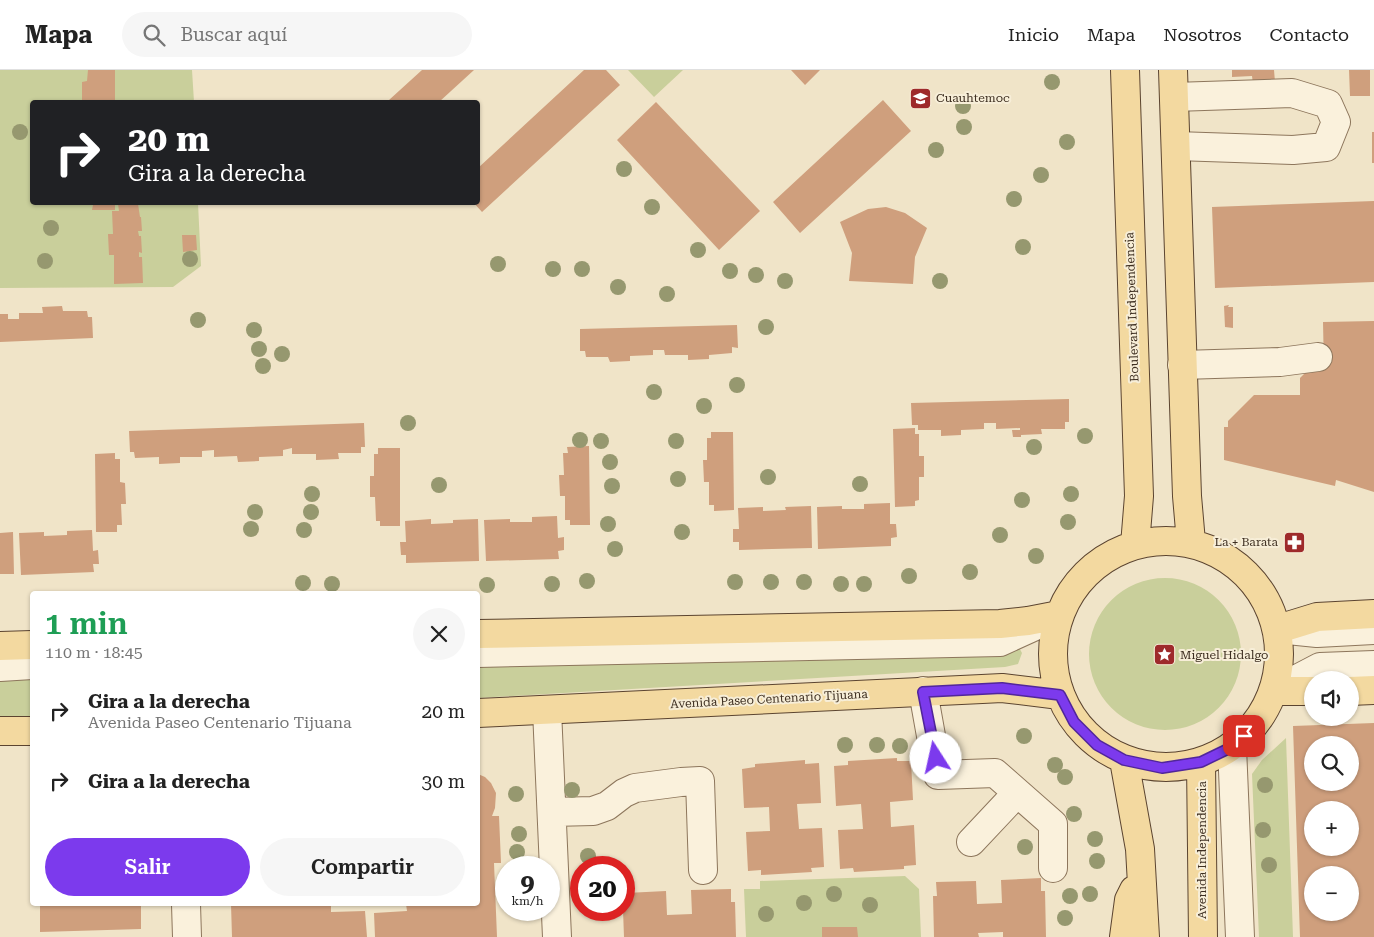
<!DOCTYPE html>
<html lang="es">
<head>
<meta charset="utf-8">
<style>
  body { margin:0; font-family:"Roboto Serif",serif; background:#f6f6f6; color:#222; height:100vh; display:flex; flex-direction:column; font-size:19px; white-space:nowrap }
  * { box-sizing:border-box; margin:0 }
  p { font-size:16px; color:#767676 }
  .icon { flex:none; width:28px; height:28px; fill:none; stroke:currentColor; stroke-width:2; stroke-linecap:round; stroke-linejoin:round }
  .map { position:relative; flex:1; overflow:hidden }
  .side { position:absolute; left:30px; top:521px; width:450px; height:315px; display:flex; flex-direction:column; background:#fff; border-radius:5px; box-shadow:0 1px 4px #0004 }
  .side>* { flex:none }
  .guide { position:absolute; left:30px; top:30px; width:450px; height:105px; border-radius:5px; box-shadow:0 1px 4px #0004; background:#202124; color:#fff; overflow:hidden }
  .buttons { position:absolute; left:1304px; top:601px; display:grid; gap:10px }
  .buttons a { display:grid; place-items:center; width:55px; height:55px; border-radius:50%; background:#fff; box-shadow:0 1px 4px #0004; font-size:25px }
  .speed { position:absolute; left:495px; top:786px; display:flex; gap:10px; font-size:25px; font-weight:700; text-align:center }
  .speed>* { display:grid; place-content:center; width:65px; height:65px; border-radius:50%; background:#fff; box-shadow:0 1px 4px #0004; line-height:1 }
  .speed small { font-size:12px; font-weight:400 }
  .speed .limit { border:8px solid #d22; background:#fff; color:#111 }
  .pin { position:absolute; display:grid; place-items:center; width:42px; height:42px; color:#fff; margin:-21px; border-radius:10px; box-shadow:0 2px 8px #0006 }
  .me { position:absolute; width:55px; margin:-28px; rotate:350deg; stroke-linejoin:round; filter:drop-shadow(0 0 4px #0008) }
  .turn { display:flex; align-items:center; gap:18px; height:105px; padding:0 15px; font-size:22px }
  .turn .icon { width:65px; height:65px; stroke-width:2.5 }
  .turn b { display:block; font-size:35px; line-height:42px }
  .round { display:grid; place-items:center; flex:none; width:52px; height:52px; border-radius:26px; background:#f6f6f6 }
  .summary { display:flex; align-items:center; justify-content:space-between; height:85px; padding:0 15px }
  h1 { font-size:30px; font-weight:600; line-height:38px; color:#1e9e55 }
  .primary-button { display:flex; gap:10px; margin-top:auto; padding:10px 15px }
  .primary-button a { flex:1; height:58px; border-radius:30px; background:#7c3aed; color:#fff; font-size:20px; font-weight:600; line-height:58px; text-align:center }
  .primary-button a+a { background:#f6f6f6; color:#222 }
  ul { padding:0; list-style:none }
  li { display:flex; align-items:center; gap:15px; height:70px; padding:0 15px }
  li div { flex:1 }
  li b { display:block; font-size:19px }
  li em { font-style:normal }
  header { display:flex; align-items:center; gap:30px; box-sizing:border-box; height:70px; padding:0 25px; background:#fff; border-bottom:1px solid #e0e0e0 }
  header strong { font-size:24px }
  nav { display:flex; gap:28px; margin-inline-start:auto; font-size:18px }
  .search { width:350px; height:45px; background:#f6f6f6; display:flex; align-items:center; gap:12px; box-sizing:border-box; padding:0 18px; border-radius:28px; color:#767676; font-size:19px }
  .map>svg:first-child { display:block }
</style>
</head>
<body>
<header>
<strong>Mapa</strong>
<div class="search"><svg class="icon" aria-label="search" viewBox="0 0 24 24"><circle cx="10" cy="10" r="6"/><path d="M15 15l6 6"/></svg>Buscar aquí</div>
<nav><a>Inicio</a><a>Mapa</a><a>Nosotros</a><a>Contacto</a></nav>
</header>
<div class="map">
<svg width="1374" height="867" viewBox="0 0 1374 867">
  <rect width="100%" height="100%" fill="#f0e4c8"/>
  <!-- green -->
  <path fill="#c9cf9b" d="M0,0H192L194,32H32V132L198,133L201,196L173,217L0,218Z
    M628,0H683L654,27Z
    M1089 584a76 76 0 1 1 152 0a76 76 0 1 1-152 0Z
    M1016,572L1022,583L1018,594L1005,597L478,628V582Z
    M32,597V646L0,647V598Z
    M1286,668L1293,867H1259L1252,704L1262,690Z
    M905,806L919,819L921,867H746L744,819H760V811Z"/>
  <!-- building -->
  <path fill="#cf9f7d" fill-rule="evenodd" d="M88,0H115V32H82V12L87,11Z
    M422,0H474L439,32H392L389,30Z
    M584,0H606L620,15L482,142L473,132H478V98Z
    M791,0H820L805,15Z
    M1232,0H1274L1275,12L1253,14L1252,6L1232,7Z
    M1349,0H1370V26H1350Z
    M883,30L911,61L800,163L773,132Z
    M656,32L760,141L719,180L617,70Z
    M1372,62H1374V93H1372Z
    M1374,131V212L1215,218L1212,137Z
    M87,132H115V140H92L93,135H87Z
    M118,134H138L140,147H141L142,161H138L139,166H141L142,183L139,182V187H142L143,213L114,214V185H109L108,164H113L112,141H119Z
    M886,137L905,143L927,158L915,187L913,214L849,211L852,183L840,152L868,139Z
    M182,165H196L197,180L183,182Z
    M1229,235L1228,237H1233V258L1225,257L1224,236Z
    M62,236L63,241H87L88,247H92L93,268L0,272V244H8V249H19V243H43L42,237Z
    M1374,251V422L1336,410L1335,416L1224,390V357H1228V351L1254,325H1300V308L1308,300H1324L1323,252Z
    M737,255L738,278L732,277V283L709,285V289L688,290V285H665L664,280H653V285L630,286V291L610,292L608,287H586L585,281H580V259Z
    M1069,329V352H1065V359H1041L1042,364L1021,365V367H1013L1012,360H1020V358L996,359V353H984V359L961,360V365L941,366V360H918V355H912L911,333Z
    M364,353L365,377H361V383H338L339,389L316,390V384H292V378L283,380V386L259,387V391L238,392L237,386L214,387V380L202,381V387H180V393L159,394V387L135,388L134,382H130L129,361Z
    M915,358V364H919V386H924V407H919V430L915,431V436L895,437L893,359Z
    M711,362H733L734,440L714,441V435H709V412H704L703,390H707V368H711Z
    M589,376L590,455H570V450H565V426H560L559,405H564L563,383H568L567,377Z
    M378,378H400V456H380V451H376L375,427H370V406H374V384H378Z
    M115,383V389H120V412L125,413L126,434H121L122,455H117V462H96L95,384Z
    M890,433V454H896L897,467L891,468V476L818,479L817,437L842,436V439H864V434Z
    M811,436L812,478L739,480V472H733V459H739L738,438L763,437V441L786,440L785,437Z
    M557,446L558,468L564,467V480L558,481L559,489L486,491L484,450L510,449V452H532V447Z
    M431,449V454L453,453V450L478,449L479,491L406,493V485H401L400,472H406L405,451Z
    M92,460L93,481L98,480L99,494H93L94,502L21,505L19,463L44,462V466L67,465V461Z
    M13,462L14,504H0V463Z
    M1374,653V867H1300L1293,656ZM1312,675H1350V712H1312ZM1312,740H1350V778H1312ZM1312,805H1350V842H1312Z
    M897,688V691H911L913,730L890,732L891,757L914,755L916,795L904,796V799L854,802L853,798L840,799L838,760L863,759L861,734L836,736L834,696L848,695V691Z
    M805,690V694L819,693L821,733L797,734L799,759L822,758L824,797L811,798L812,802L761,805V800L748,801L746,762L770,761L769,737L744,738L742,699L755,697V694Z
    M478,704L485,707L491,713L496,723L495,738L492,746H499L501,793H494L497,867H375L374,843L407,841L406,834H478Z
    M1041,808V821H1045L1046,867H1003V862L978,863L979,867H934L933,826H937L936,812L976,811L977,834L1002,833L1001,810Z
    M731,819V832H735L736,867H624L623,840L624,837H626V823L666,821L667,845L692,844L691,820Z
    M40,834H141V859L40,862Z
    M231,834H331V842L365,841L367,867H232Z
    M822,857H857L858,867H822Z"/>
  <g fill="none" stroke-linecap="round" stroke-linejoin="round">
    <defs>
      <path id="minor" d="M1174,27L1292,23L1328,34L1336,52L1326,77L1293,80L1176,76
        M1182,295L1280,292L1318,287
        M1278,559L1317,563L1374,560
        M478,583L1000,572L1046,551
        M0,597L32,595
        M923,621L938,705L995,703L1053,754V798
        M1274,621L1320,597L1374,595
        M547,640L557,867
        M1232,677L1240,867
        M552,742L593,741L607,736L624,723L635,718L681,712L700,711L703,800
        M971,772L1017,723
        M186,834L187,867"/>
      <path id="major" d="M1125,0L1139,426L1135,475
        M1173,0L1187,426L1191,472
        M1053 584a113 113 0 1 1 226 0a113 113 0 1 1-226 0Z
        M1278,559L1317,547L1374,544
        M478,564L1000,554L1028,551L1059,545
        M0,576L32,575
        M1274,621H1312
        M1350,621L1374,620
        M478,643L982,619L1002,618L1060,625
        M0,661H32
        M1124,690L1140,779L1145,867
        M1201,692L1203,867
        M1124,867L1129,830L1134,820"/>
    </defs>
    <!-- minor casing -->
    <use href="#minor" stroke="#8d765c" stroke-width="30"/>
    <!-- major casing -->
    <use href="#major" stroke="#5b4430" stroke-width="30"/>
    <!-- minor -->
    <use href="#minor" stroke="#faf1dc" stroke-width="28"/>
    <!-- major -->
    <use href="#major" stroke="#f3d9a0" stroke-width="28"/>
  </g>
  <!-- trees -->
  <g fill="#96986f">
    <circle cx="1052" cy="12" r="8"/>
    <circle cx="963" cy="36" r="8"/>
    <circle cx="964" cy="57" r="8"/>
    <circle cx="20" cy="62" r="8"/>
    <circle cx="1067" cy="72" r="8"/>
    <circle cx="936" cy="80" r="8"/>
    <circle cx="624" cy="99" r="8"/>
    <circle cx="1041" cy="105" r="8"/>
    <circle cx="1014" cy="129" r="8"/>
    <circle cx="652" cy="137" r="8"/>
    <circle cx="51" cy="158" r="8"/>
    <circle cx="1023" cy="177" r="8"/>
    <circle cx="698" cy="180" r="8"/>
    <circle cx="190" cy="189" r="8"/>
    <circle cx="45" cy="191" r="8"/>
    <circle cx="498" cy="194" r="8"/>
    <circle cx="553" cy="199" r="8"/>
    <circle cx="582" cy="199" r="8"/>
    <circle cx="730" cy="201" r="8"/>
    <circle cx="756" cy="205" r="8"/>
    <circle cx="785" cy="211" r="8"/>
    <circle cx="940" cy="211" r="8"/>
    <circle cx="618" cy="217" r="8"/>
    <circle cx="667" cy="224" r="8"/>
    <circle cx="198" cy="250" r="8"/>
    <circle cx="766" cy="257" r="8"/>
    <circle cx="254" cy="260" r="8"/>
    <circle cx="259" cy="279" r="8"/>
    <circle cx="282" cy="284" r="8"/>
    <circle cx="263" cy="296" r="8"/>
    <circle cx="737" cy="315" r="8"/>
    <circle cx="654" cy="322" r="8"/>
    <circle cx="704" cy="336" r="8"/>
    <circle cx="408" cy="353" r="8"/>
    <circle cx="1085" cy="366" r="8"/>
    <circle cx="580" cy="370" r="8"/>
    <circle cx="601" cy="371" r="8"/>
    <circle cx="676" cy="371" r="8"/>
    <circle cx="1034" cy="377" r="8"/>
    <circle cx="610" cy="392" r="8"/>
    <circle cx="768" cy="407" r="8"/>
    <circle cx="678" cy="409" r="8"/>
    <circle cx="860" cy="414" r="8"/>
    <circle cx="439" cy="415" r="8"/>
    <circle cx="612" cy="416" r="8"/>
    <circle cx="312" cy="424" r="8"/>
    <circle cx="1071" cy="424" r="8"/>
    <circle cx="1022" cy="430" r="8"/>
    <circle cx="255" cy="442" r="8"/>
    <circle cx="311" cy="442" r="8"/>
    <circle cx="1068" cy="452" r="8"/>
    <circle cx="608" cy="454" r="8"/>
    <circle cx="251" cy="459" r="8"/>
    <circle cx="304" cy="460" r="8"/>
    <circle cx="682" cy="462" r="8"/>
    <circle cx="1000" cy="465" r="8"/>
    <circle cx="615" cy="479" r="8"/>
    <circle cx="1036" cy="486" r="8"/>
    <circle cx="970" cy="502" r="8"/>
    <circle cx="909" cy="506" r="8"/>
    <circle cx="587" cy="511" r="8"/>
    <circle cx="735" cy="512" r="8"/>
    <circle cx="771" cy="512" r="8"/>
    <circle cx="804" cy="512" r="8"/>
    <circle cx="303" cy="513" r="8"/>
    <circle cx="332" cy="514" r="8"/>
    <circle cx="552" cy="514" r="8"/>
    <circle cx="841" cy="514" r="8"/>
    <circle cx="864" cy="514" r="8"/>
    <circle cx="487" cy="515" r="8"/>
    <circle cx="1024" cy="666" r="8"/>
    <circle cx="845" cy="675" r="8"/>
    <circle cx="877" cy="675" r="8"/>
    <circle cx="900" cy="676" r="8"/>
    <circle cx="1055" cy="695" r="8"/>
    <circle cx="1065" cy="707" r="8"/>
    <circle cx="1265" cy="715" r="8"/>
    <circle cx="572" cy="720" r="8"/>
    <circle cx="516" cy="724" r="8"/>
    <circle cx="1074" cy="744" r="8"/>
    <circle cx="1263" cy="760" r="8"/>
    <circle cx="519" cy="764" r="8"/>
    <circle cx="1095" cy="769" r="8"/>
    <circle cx="1025" cy="777" r="8"/>
    <circle cx="517" cy="782" r="8"/>
    <circle cx="588" cy="786" r="8"/>
    <circle cx="1097" cy="791" r="8"/>
    <circle cx="1269" cy="795" r="8"/>
    <circle cx="834" cy="824" r="8"/>
    <circle cx="1090" cy="824" r="8"/>
    <circle cx="1070" cy="826" r="8"/>
    <circle cx="804" cy="833" r="8"/>
    <circle cx="870" cy="835" r="8"/>
    <circle cx="766" cy="844" r="8"/>
    <circle cx="1065" cy="848" r="8"/>
  </g>
  <g fill="none" stroke-linecap="round" stroke-linejoin="round">
    <defs>
      <path id="route" d="M936,688L923,622L1002,618L1060,625L1074,652L1097,675L1124,690L1162,698L1201,692L1232,677L1244,666"/>
    </defs>
    <!-- route casing -->
    <use href="#route" stroke="#51269a" stroke-width="12"/>
    <!-- route -->
    <use href="#route" stroke="#7c3aed" stroke-width="9"/>
  </g>
  <!-- icons -->
  <defs>
    <symbol id="school-square" viewBox="-11 -11 22 22"><rect x="-9" y="-9" width="18" height="18" rx="4" fill="#9e2a2b" stroke="#f7eed8"/><path d="M0-5L7-2L0 1L-7-2ZM-4 1L0 2.5L4 1V4Q0 6-4 4Z" fill="#fff"/></symbol>
    <symbol id="pharmacy-square" viewBox="-11 -11 22 22"><rect x="-9" y="-9" width="18" height="18" rx="4" fill="#9e2a2b" stroke="#f7eed8"/><path d="M-2-6h4v4h4v4h-4v4h-4v-4h-4v-4h4Z" fill="#fff"/></symbol>
    <symbol id="sight-square" viewBox="-11 -11 22 22"><rect x="-9" y="-9" width="18" height="18" rx="4" fill="#9e2a2b" stroke="#f7eed8"/><path d="M0-6L1.8-2.2L6-1.7L2.9 1.2L3.7 5.4L0 3.3L-3.7 5.4L-2.9 1.2L-6-1.7L-1.8-2.2Z" fill="#fff"/></symbol>
  </defs>
  <g fill-rule="evenodd">
    <use href="#school-square" x="908" y="16" width="25" height="25"/>
    <use href="#pharmacy-square" x="1282" y="460" width="25" height="25"/>
    <use href="#sight-square" x="1152" y="572" width="25" height="25"/>
  </g>
  <g text-anchor="middle" stroke-width="4" stroke-linejoin="round" paint-order="stroke">
    <!-- poi labels -->
    <g font-size="12" fill="#3d2e20" stroke="#f7eed8" text-anchor="start">
      <text x="936" y="32">Cuauhtemoc</text>
      <text x="1278" y="476" text-anchor="end">La + Barata</text>
      <text x="1180" y="589">Miguel Hidalgo</text>
    </g>
    <!-- street labels -->
    <g font-size="12" fill="#3d2e20" stroke="#f7eed8">
      <text transform="translate(1132 237) rotate(-92)" y="4">Boulevard Independencia</text>
      <text transform="translate(769 629) rotate(-3)" y="4">Avenida Paseo Centenario Tijuana</text>
      <text transform="translate(1202 780) rotate(-90)" y="4">Avenida Independencia</text>
    </g>
  </g>
</svg>
<div class="buttons">
<a><svg class="icon" aria-label="sound" viewBox="0 0 24 24"><path d="M4 9h4l5-4v14l-5-4H4zM17 9q2 3 0 6"/></svg></a>
<a><svg class="icon" aria-label="search" viewBox="0 0 24 24"><circle cx="10" cy="10" r="6"/><path d="M15 15l6 6"/></svg></a>
<a>+</a>
<a>−</a>
</div>
<div class="speed"><div>9<small>km/h</small></div><div class="limit">20</div></div>
<div class="pin" style="left:1244px;top:666px;background:#d93025"><svg class="icon" aria-label="arrive" viewBox="0 0 24 24"><path d="M6 21V4h12l-3 4 3 4H6"/></svg></div>
<svg class="me" style="left:936px;top:688px" viewBox="-20 -20 40 40"><circle r="19" fill="#fff"/><path d="M0-13L10 11 0 6-10 11z" fill="#7c3aed"/></svg>
<div class="guide">
<div class="turn"><svg class="icon" aria-label="right" viewBox="0 0 24 24"><path d="M7 20v-9h11M14 6l5 5-5 5"/></svg><div><b>20 m</b>Gira a la derecha</div></div>
</div>
<section class="side">
<div class="summary"><div><h1>1 min</h1><p>110 m · 18:45</p></div><a class="round"><svg class="icon" aria-label="close" viewBox="0 0 24 24"><path d="M6 6l12 12M18 6L6 18"/></svg></a></div>
<ul>
<li><svg class="icon" aria-label="right" viewBox="0 0 24 24"><path d="M7 20v-9h11M14 6l5 5-5 5"/></svg><div><b>Gira a la derecha</b><p>Avenida Paseo Centenario Tijuana</p></div><em>20 m</em></li>
<li><svg class="icon" aria-label="right" viewBox="0 0 24 24"><path d="M7 20v-9h11M14 6l5 5-5 5"/></svg><div><b>Gira a la derecha</b></div><em>30 m</em></li>
</ul>
<div class="primary-button"><a>Salir</a><a>Compartir</a></div>
</section>
</div>
</body>
</html>
